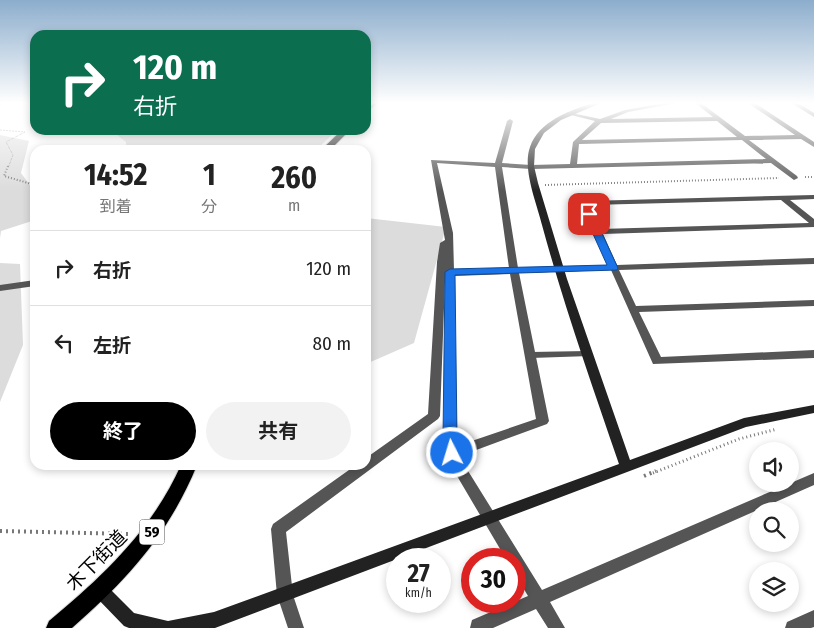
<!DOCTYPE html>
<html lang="ja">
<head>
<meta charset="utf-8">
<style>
  body { margin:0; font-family:"Fira Sans Condensed","Noto Sans JP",sans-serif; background:#f2f2f2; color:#222; height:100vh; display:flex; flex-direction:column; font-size:19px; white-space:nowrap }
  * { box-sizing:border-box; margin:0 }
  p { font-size:16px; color:#767676 }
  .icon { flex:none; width:28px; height:28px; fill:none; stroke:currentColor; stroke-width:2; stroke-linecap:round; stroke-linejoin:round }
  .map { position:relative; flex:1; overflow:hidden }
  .drawer { position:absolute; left:30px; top:145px; width:341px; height:325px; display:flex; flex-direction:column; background:#fff; border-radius:15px; box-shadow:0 2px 8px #0003 }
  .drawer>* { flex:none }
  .guide { position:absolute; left:30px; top:30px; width:341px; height:105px; border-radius:15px; box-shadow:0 2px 8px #0003; background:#0b6e4f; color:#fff; overflow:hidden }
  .controls { position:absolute; left:749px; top:442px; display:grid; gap:10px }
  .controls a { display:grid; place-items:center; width:50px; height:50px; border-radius:50%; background:#fff; box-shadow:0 2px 8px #0003; font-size:25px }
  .speed { position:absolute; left:386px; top:548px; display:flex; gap:10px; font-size:25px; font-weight:700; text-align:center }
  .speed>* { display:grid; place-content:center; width:65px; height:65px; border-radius:50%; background:#fff; box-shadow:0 2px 8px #0003; line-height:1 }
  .speed small { font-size:12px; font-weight:400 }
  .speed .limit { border:8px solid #d22; background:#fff; color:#111 }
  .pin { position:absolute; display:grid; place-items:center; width:42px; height:42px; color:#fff; margin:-21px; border-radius:10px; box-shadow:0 2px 8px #0006 }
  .me { position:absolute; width:55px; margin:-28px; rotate:355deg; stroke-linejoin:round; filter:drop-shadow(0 0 4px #0008) }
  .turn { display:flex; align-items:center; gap:18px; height:105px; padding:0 20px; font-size:22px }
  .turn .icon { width:65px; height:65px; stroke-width:2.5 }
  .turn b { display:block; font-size:35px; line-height:42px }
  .eta { display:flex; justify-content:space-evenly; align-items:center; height:85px; text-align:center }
  .eta b { font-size:30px; font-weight:700; line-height:35px }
  .cta { display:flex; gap:10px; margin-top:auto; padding:10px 20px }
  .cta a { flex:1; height:58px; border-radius:30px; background:#000; color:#fff; font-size:20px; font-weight:700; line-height:58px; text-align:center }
  .cta a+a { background:#f2f2f2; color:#222 }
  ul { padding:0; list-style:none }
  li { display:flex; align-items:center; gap:15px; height:75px; padding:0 20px; border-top:1px solid #e0e0e0 }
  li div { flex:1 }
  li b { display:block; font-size:19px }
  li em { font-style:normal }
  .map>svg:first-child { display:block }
</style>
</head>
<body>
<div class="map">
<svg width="814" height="628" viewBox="0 0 814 628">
  <rect width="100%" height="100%" fill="#fff"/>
  <!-- green -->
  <path fill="#dcdcdc" d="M111,130H337L316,150H126V142Z
    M0,135L29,141L21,173L32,188L35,189V220L1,231L0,238Z
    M366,218L446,227L414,343L366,364Z
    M0,263L20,264L23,345L0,402Z"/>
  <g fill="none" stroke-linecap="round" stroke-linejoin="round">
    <defs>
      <path id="primary" d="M370,103H377L366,113V107Z
        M342,130H350L330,150H321Z
        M181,465H197C169,534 127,580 72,628H46L49,621C103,576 152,530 181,465Z"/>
    </defs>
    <!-- primary casing -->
    <use href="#primary" stroke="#dbdbdb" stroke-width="2"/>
    <!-- path-far3 -->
    <path stroke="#777" stroke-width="1" stroke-dasharray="0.5 1" stroke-linecap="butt" d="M0,106L6,103
      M0,130L25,132L6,142L13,155L8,168"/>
    <!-- path-far2 -->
    <path stroke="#777" stroke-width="2" stroke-dasharray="1 2" stroke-linecap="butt" d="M8,166L4,176L35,185
      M805,177H814
      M545,185L779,178"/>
    <!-- path-far1 -->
    <path stroke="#777" stroke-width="3" stroke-dasharray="1 3" stroke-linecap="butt" d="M653,473L739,439L777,429"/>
    <!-- path -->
    <path stroke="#777" stroke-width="4" stroke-dasharray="2 4" stroke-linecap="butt" d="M644,476L656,471
      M0,531L129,534"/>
    <!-- lane -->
    <path fill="#555" fill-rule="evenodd" d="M587,351L591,354L590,356L531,358L527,355L531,352Z"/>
    <!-- street -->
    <path fill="#555" fill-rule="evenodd" d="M664,103H677L628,112L611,119L713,117L695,103H701L745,136L795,135L748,103H755L814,142V147L801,139L749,140L797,176L798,178L794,180L771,163L531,169L502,167L518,268L608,265L585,214L583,203L587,201L814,195V199L790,200L814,219V227L603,234L617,265L814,258V264L619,270L636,306L814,300V306L639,312L661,357L814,350V358L653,364L611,270L519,273L549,421L547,424L460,456V458L542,590L814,473V485L550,602L565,628H548L536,609L493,628H470L472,620L528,596L515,574V559H506L447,459L445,448V281L440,416L438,419L286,532L293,595L304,628H288L277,595L271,529L273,524L356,465H366V458L428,414L437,262L440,243L445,240L431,160L495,163L507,121L510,119L513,121L502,163L531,165L570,164L573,142L595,121L567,114V112L600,119L625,110ZM717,121L737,137L582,140L601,123ZM742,140L766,159L577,164L579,144ZM437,163L495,167L509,268L454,270L453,233ZM781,200L809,223L600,229L593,214L591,205ZM510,274L536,419L457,446L454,276Z
      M791,103H798L814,113V117Z
      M35,280V286L0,291V285Z
      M814,610V627L811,628H785L787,622Z"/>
    <!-- secondary -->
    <path fill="#222" fill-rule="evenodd" d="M593,103H601L561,120L544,133L535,149L534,166L538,183L567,279L630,460L744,418L814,405V413L746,427L215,628H129L124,626L95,596L93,591L95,586L101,583L107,586L134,613L168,621L214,612L619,464C592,385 564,306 542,225C537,204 522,169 530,147C539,121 569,111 593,103Z"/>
    <!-- primary -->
    <use href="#primary" fill="#000" fill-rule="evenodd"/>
  </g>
  <!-- sky -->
  <linearGradient id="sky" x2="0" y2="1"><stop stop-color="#8cadcc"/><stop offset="0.54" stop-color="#fff"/><stop offset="1" stop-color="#fff" stop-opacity="0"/></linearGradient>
  <rect width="814" height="191" fill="url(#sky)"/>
  <!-- route -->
  <path fill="#1a73e8" stroke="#114b97" d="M585,212H592L593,214L618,268L617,270L455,275L457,438L460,453L458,457L452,459L447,457L443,438L445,272L450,269L607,265L584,214Z"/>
  <g text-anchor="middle" stroke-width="4" stroke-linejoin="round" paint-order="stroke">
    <!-- shield labels -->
    <rect fill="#fff" stroke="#4c4c4c" stroke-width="1" x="139.5" y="519.5" width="25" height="25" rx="4"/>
    <g font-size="15" font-weight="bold" fill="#000">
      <text x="152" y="537">59</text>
    </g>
    <!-- near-street labels -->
    <g font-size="19" fill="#000" stroke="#fff">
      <text transform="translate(96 560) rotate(-45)" y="7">木下街道</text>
    </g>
  </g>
</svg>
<div class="controls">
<a><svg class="icon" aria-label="sound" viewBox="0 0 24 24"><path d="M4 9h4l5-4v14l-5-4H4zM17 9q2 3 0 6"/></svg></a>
<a><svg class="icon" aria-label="search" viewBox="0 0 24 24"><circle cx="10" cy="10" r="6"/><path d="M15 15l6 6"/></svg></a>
<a><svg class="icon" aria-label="layers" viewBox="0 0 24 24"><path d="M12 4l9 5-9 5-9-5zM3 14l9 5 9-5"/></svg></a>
</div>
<div class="speed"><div>27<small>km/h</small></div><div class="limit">30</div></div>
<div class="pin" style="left:589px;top:214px;background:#d93025"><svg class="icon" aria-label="arrive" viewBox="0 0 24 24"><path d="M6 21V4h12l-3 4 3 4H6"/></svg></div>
<svg class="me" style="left:452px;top:453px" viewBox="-20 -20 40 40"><circle r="17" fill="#1a73e8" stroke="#fff" stroke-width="3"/><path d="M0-11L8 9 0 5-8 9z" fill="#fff"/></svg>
<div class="guide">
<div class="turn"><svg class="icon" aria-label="right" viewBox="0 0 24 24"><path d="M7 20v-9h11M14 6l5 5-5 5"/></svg><div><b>120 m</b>右折</div></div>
</div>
<section class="drawer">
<div class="eta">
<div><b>14:52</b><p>到着</p></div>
<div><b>1</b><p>分</p></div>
<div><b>260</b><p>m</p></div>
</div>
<ul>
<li><svg class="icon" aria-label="right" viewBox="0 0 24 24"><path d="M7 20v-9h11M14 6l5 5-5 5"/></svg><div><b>右折</b></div><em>120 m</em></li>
<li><svg class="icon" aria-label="left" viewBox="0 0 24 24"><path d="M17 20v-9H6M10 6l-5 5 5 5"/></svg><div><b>左折</b></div><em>80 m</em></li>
</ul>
<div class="cta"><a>終了</a><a>共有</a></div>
</section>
</div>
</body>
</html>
